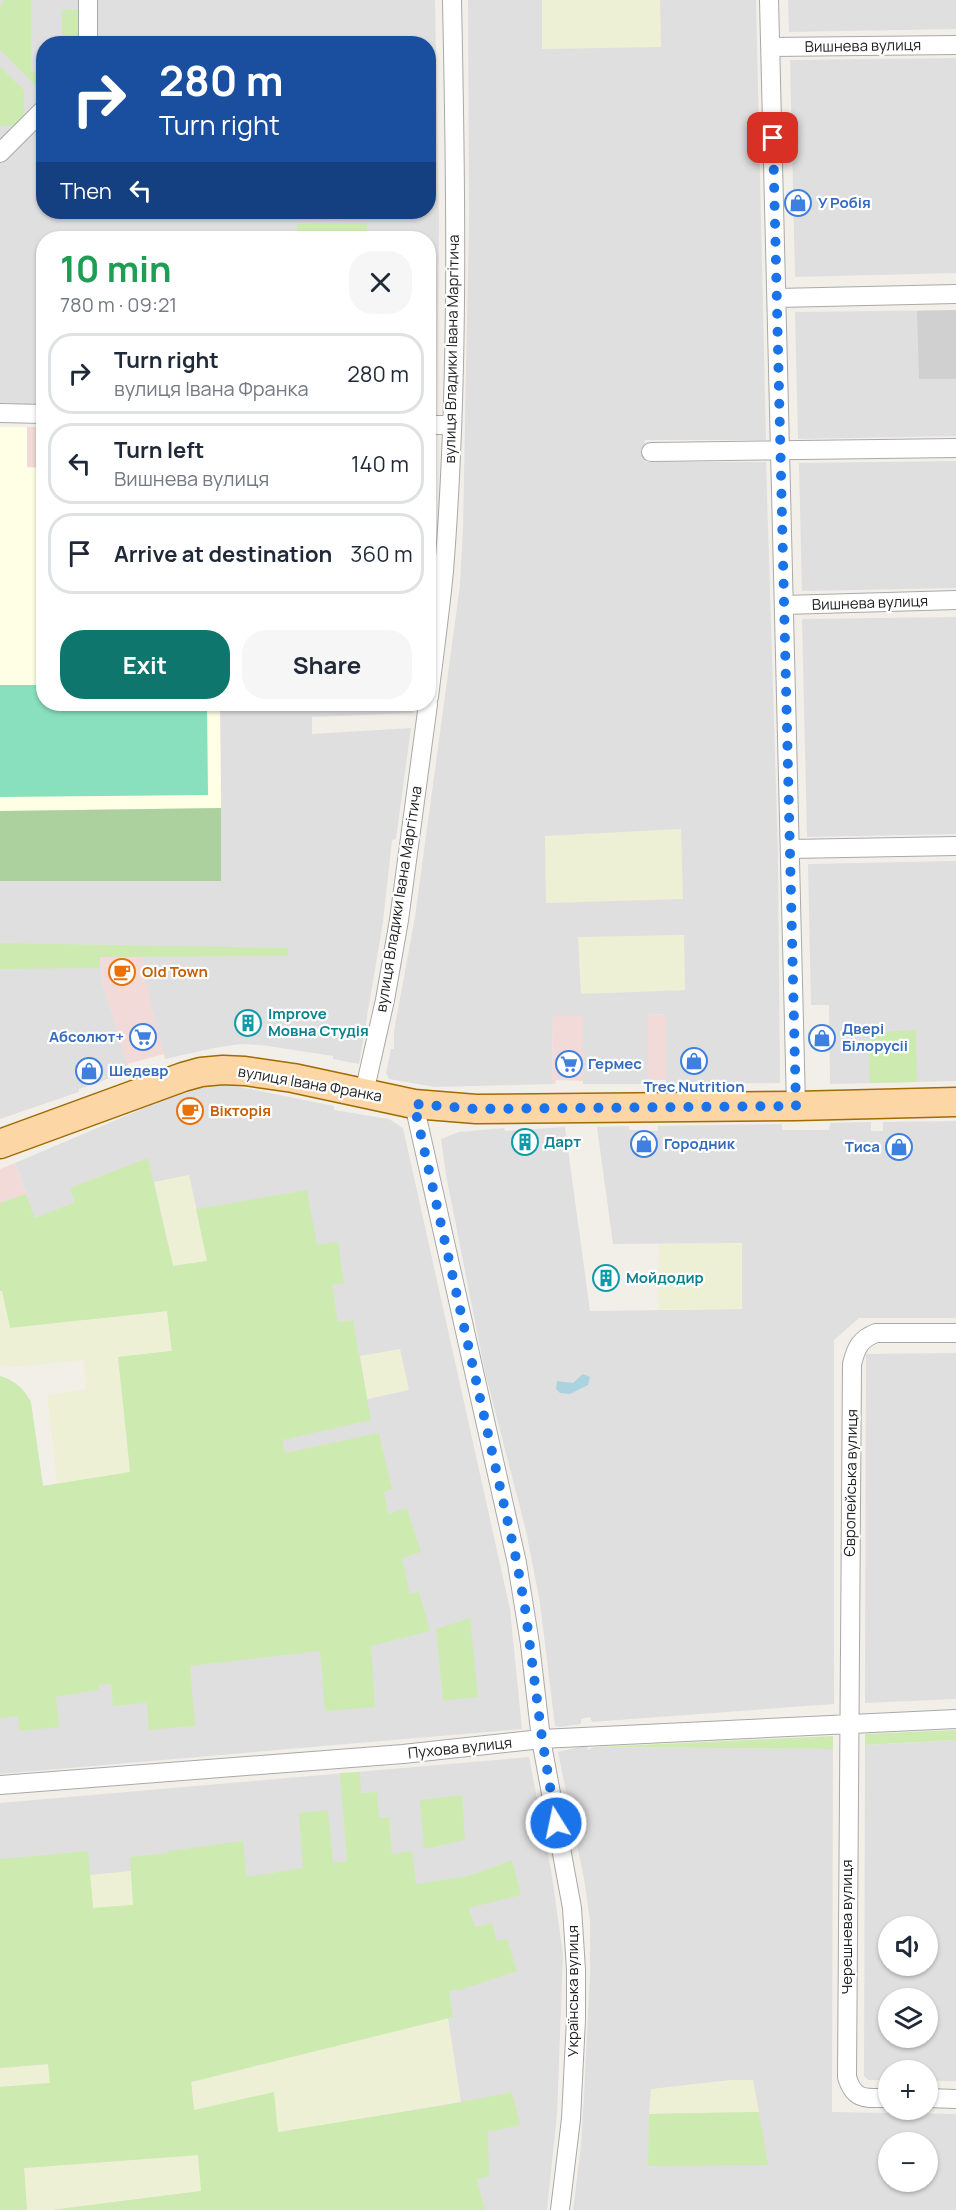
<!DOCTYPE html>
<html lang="en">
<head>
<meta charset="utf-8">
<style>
  body { margin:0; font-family:Manrope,sans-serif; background:#f6f6f7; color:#1f2937; height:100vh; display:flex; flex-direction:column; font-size:22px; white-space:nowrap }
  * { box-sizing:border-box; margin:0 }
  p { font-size:20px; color:#747a83 }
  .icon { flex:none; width:33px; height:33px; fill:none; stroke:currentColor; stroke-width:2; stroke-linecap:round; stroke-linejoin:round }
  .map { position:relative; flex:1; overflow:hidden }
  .side { position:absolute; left:36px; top:231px; width:400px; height:480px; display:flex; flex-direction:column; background:#fff; border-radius:24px; box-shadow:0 2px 4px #0004 }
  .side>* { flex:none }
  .guide { position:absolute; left:36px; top:36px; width:400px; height:183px; border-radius:24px; box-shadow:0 2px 4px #0004; background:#1a4fa0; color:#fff; overflow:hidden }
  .fabs { position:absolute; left:878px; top:1916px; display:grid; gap:12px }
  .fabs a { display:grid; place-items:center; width:60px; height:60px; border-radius:50%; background:#fff; box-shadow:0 2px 4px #0004; font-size:30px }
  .pin { position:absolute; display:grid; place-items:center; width:51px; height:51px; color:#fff; margin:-26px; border-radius:12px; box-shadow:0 3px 9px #0006 }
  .me { position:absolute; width:66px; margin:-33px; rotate:350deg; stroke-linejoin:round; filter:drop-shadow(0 0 4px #0008) }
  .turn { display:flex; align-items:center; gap:21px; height:126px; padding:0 24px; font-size:27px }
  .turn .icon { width:78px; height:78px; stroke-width:2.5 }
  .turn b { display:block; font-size:42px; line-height:51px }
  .then { display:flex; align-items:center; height:57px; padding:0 24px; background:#0003; gap:12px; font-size:22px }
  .round { display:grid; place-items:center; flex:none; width:63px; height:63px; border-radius:24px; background:#f6f6f7 }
  .overview { display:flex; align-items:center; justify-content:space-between; height:102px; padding:0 24px }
  h1 { font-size:36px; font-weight:700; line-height:45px; color:#1e9e55 }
  .cta { display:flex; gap:12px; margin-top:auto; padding:12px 24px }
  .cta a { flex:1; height:69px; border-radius:24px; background:#0f766e; color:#fff; font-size:24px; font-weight:700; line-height:69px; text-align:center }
  .cta a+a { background:#f6f6f7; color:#1f2937 }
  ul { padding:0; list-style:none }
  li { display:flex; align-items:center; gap:18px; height:81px; margin:0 12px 9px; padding:0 12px; border:3px solid #e0e1e3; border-radius:24px }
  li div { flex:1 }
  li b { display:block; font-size:22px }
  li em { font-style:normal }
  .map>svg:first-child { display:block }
</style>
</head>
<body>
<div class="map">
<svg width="956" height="2210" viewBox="0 0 956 2210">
  <rect width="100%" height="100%" fill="#f2efe9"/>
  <!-- residential -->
  <path fill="#e0dfdf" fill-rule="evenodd" d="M0,0H435L439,222L437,415H429V238H44L43,404H0ZM44,44H429V212H44Z
    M468,0H756L766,440H645V462H766L778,852L780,1083L666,1084L665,1014L648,1015V1084H583L582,1016H553L552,1084L435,1087L389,1079L386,1073L391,1049H394V1031L415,917L460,585L463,528L469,215Z
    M788,0H956V29L789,32Z
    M956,58V273L795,277L790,60Z
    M956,310V436L798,439L795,312Z
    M429,437H436L434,530L429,585Z
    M956,461V588L802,591L799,463Z
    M956,617V834L807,837L802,619Z
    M220,704H415L413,713L312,717V734L411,728L396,839L392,840L383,922L359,1064L333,1059V1056L261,1045L240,1044L214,1048L165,1059L152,1011L100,957L103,984L130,1071L79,1089V1092L0,1119V881H221Z
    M956,861V1081L830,1084L829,1005H811L808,864Z
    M230,1085L334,1106V1110L389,1119L403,1128L510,1609L522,1729L0,1774V1630L27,1520L0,1392L38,1453L43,1486L183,1464L58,1283L15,1163L170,1097L198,1088Z
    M956,1121V1318H859L834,1340V1704L592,1722L590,1717L581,1719V1724L561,1727L555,1726L540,1603L526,1531L485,1372L446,1175L441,1139L459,1132L504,1128L505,1131L565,1127L590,1311L741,1309L742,1243L613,1244L597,1127L629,1126V1130L658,1131V1126L782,1124V1130H829L830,1123L871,1122V1131H883V1122Z
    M956,1353V1699L865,1703L866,1354Z
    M956,1740V2081H927V2070H888V2080H868L864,2076L865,1745ZM888,1926H927V1965H888ZM888,1998H927V2037H888Z
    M587,1745L588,1750L594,1747L833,1749L832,2112L956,2114V2210H573L581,2145L584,2095L590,1975V1920L584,1879L558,1752ZM888,2142H927V2181H888Z
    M529,1757L552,1876L563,1955L557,2115L547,2210H0V1803Z"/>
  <!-- commercial -->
  <path fill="#f2dad9" d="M27,427H43V468H27Z
    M142,956L152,1011L164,1054L127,1064L103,984L100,957Z
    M666,1014V1080H648V1015Z
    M553,1016H583V1081L556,1080L555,1084H552Z
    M15,1163L58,1283L0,1291V1169Z"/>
  <!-- education -->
  <path fill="#ffffe5" d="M0,427H27V467L43,468L44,704H220L221,808L0,811Z"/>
  <!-- religious -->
  <path fill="#d0d0d0" d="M956,310V379H919L917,311Z"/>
  <!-- farmland -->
  <path fill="#eef0d5" d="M542,0H660L661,47L542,49Z
    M681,829L683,899L546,903L545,836Z
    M684,935L685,990L581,994L578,937Z
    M189,1175L208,1261L173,1266L154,1182Z
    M742,1243V1309L658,1310L659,1244Z
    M0,1291H2L10,1328L167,1311L172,1351L118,1357L130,1472L57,1484L47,1395L86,1389L84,1360L15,1367L0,1365Z
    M400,1349L409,1390L367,1399L360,1356Z
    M131,1871L134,1905L93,1908L90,1875Z
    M448,2018L461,2102L277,2133L194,2111L191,2082Z
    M49,2064L50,2083L0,2087V2068Z
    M731,2080H753L759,2112L649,2114L651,2089Z
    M198,2155L202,2191L52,2210H27L24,2168Z"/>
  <!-- grass -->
  <path fill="#cdebb0" d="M3,0H31V72L43,73V93L0,50V5H3Z
    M62,10H81L80,43L62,44Z
    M0,67L24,90V121L19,126H0Z
    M367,223V238H282V235H297V224Z
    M429,437H436L435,468H429Z
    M0,943L288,948V956L100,957V968L0,969Z
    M916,1030L917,1082L870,1083L868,1032Z
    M148,1158L173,1266L207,1261L196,1209L307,1190L317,1245L338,1242L344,1283L332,1285L338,1322L353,1320L371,1420L283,1440L285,1453L379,1433L392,1489L384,1492L388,1514L407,1508L421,1552L402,1558L410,1594L419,1592L430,1631L371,1646L375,1707L325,1711L320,1651L190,1666L195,1726L149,1730L147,1703L113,1706L111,1684L98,1685L99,1690L56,1697L59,1727L20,1731L18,1716L0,1718V1376C15,1380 24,1389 31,1402L43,1486L130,1472L118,1357L172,1351L167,1311L10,1328L2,1291H0V1203L26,1194L35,1218L75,1202L70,1188Z
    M470,1618L478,1697L443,1701L436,1629Z
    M956,1730V1740L865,1745V1734Z
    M833,1736V1749L594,1747Z
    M360,1772L361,1793L377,1792L379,1818L389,1817L392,1854L412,1851L416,1884L469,1876L512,1860L521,1895L469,1908L475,1927L492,1923L497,1941L507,1939L517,1971L463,1989L449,1991L453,2017L191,2082L194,2110L274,2092L278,2132L446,2105L512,2092L520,2125L488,2132L489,2176L477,2179L485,2210H52L201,2191L198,2155L24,2168L27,2210H0V2087L50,2083L48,2064L0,2068V1859L88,1851L93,1908L133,1905L130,1857L168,1853L169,1851L243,1841L247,1877L303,1868L299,1813L328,1810L333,1863L347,1861L340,1773Z
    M462,1795L465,1840L424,1849L420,1800Z
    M759,2112L768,2165L648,2166L649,2114Z"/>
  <!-- forest -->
  <path fill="#add19e" d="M221,808V881H0V811Z"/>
  <!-- pitch -->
  <path fill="#88e0be" d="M0,685H43L44,704H207L208,795L0,797Z"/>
  <!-- water -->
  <path fill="#aad3df" d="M583,1374L590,1377L588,1385L570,1394L560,1393L556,1389L557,1381L573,1383Z"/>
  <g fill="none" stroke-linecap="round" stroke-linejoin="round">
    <defs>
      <path id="street" d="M769,0L796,1106
        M88,44V0
        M771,47L956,45
        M0,153L44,109
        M777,298L956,294
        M0,413L44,414
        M429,425H451
        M651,452L956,448
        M784,605L956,600
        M429,697C434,655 440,613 444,571C459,381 456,190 452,0
        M790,849L956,846
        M364,1093L385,1000L399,920L428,704
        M414,1104L517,1563L530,1644L541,1739L572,1908L576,1970V2019L571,2119L560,2210
        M0,1785L403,1754L541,1739L956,1719
        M888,2098C866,2098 854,2101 847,2077L852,1364C856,1348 860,1339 876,1333H956
        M927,2098L956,2099"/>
      <path id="primary" d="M0,1144L183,1077L201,1072L223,1070L245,1071L293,1078L414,1104L476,1109L796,1106L956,1102"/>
    </defs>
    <!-- street casing -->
    <use href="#street" stroke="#a9a9a9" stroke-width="20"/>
    <!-- primary casing -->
    <use href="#primary" stroke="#a06b00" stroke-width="31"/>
    <!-- street -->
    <use href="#street" stroke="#fff" stroke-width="18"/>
    <!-- primary -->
    <use href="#primary" stroke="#fcd6a4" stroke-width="28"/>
  </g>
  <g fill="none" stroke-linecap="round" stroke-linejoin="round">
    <!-- route -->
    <path stroke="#1a73e8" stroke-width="10" stroke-dasharray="0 18" d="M556,1823L542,1738L525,1608L517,1563L414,1104L476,1109L796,1106L773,138"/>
  </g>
  <!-- icons -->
  <defs>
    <symbol id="shop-ring" viewBox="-11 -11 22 22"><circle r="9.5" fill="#fff" stroke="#3f7fe0" stroke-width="1.5"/><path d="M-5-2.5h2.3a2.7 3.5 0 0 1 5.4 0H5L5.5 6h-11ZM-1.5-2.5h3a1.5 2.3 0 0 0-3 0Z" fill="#3f7fe0"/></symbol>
    <symbol id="cafe-ring" viewBox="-11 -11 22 22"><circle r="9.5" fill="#fff" stroke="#e8710a" stroke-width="1.5"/><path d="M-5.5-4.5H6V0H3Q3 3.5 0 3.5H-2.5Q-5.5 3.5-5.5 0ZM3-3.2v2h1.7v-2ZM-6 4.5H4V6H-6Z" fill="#e8710a"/></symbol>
    <symbol id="building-ring" viewBox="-11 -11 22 22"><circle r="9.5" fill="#fff" stroke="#0f9aa8" stroke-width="1.5"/><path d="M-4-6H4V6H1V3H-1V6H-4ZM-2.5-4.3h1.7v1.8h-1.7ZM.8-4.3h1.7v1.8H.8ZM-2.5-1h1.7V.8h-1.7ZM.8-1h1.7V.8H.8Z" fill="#0f9aa8"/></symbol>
    <symbol id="supermarket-ring" viewBox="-11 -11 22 22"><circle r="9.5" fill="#fff" stroke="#3f7fe0" stroke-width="1.5"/><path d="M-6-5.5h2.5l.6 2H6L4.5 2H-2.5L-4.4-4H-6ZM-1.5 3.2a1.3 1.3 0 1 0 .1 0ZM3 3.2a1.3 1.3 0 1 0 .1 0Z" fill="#3f7fe0"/></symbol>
  </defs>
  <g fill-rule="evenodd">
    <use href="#shop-ring" x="783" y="188" width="30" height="30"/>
    <use href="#cafe-ring" x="107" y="957" width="30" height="30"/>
    <use href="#building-ring" x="233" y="1008" width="30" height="30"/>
    <use href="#supermarket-ring" x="128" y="1022" width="30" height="30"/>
    <use href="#shop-ring" x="807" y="1023" width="30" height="30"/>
    <use href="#shop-ring" x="679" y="1046" width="30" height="30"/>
    <use href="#supermarket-ring" x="554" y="1049" width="30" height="30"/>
    <use href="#shop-ring" x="74" y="1056" width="30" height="30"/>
    <use href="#cafe-ring" x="175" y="1096" width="30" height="30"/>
    <use href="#building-ring" x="510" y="1127" width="30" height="30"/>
    <use href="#shop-ring" x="629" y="1129" width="30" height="30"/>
    <use href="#shop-ring" x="884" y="1132" width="30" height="30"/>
    <use href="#building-ring" x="591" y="1263" width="30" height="30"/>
  </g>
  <g text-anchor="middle" stroke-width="4.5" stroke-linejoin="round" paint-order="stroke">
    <!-- street labels -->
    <g font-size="15" fill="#222" stroke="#fff">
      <text transform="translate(863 46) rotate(-1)" y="5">Вишнева вулиця</text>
      <text transform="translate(452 349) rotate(-89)" y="5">вулиця Владики Івана Маргітича</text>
      <text transform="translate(870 603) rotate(-2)" y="5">Вишнева вулиця</text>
      <text transform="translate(399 899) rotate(-81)" y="5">вулиця Владики Івана Маргітича</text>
      <text transform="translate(310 1084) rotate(10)" y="5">вулиця Івана Франка</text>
      <text transform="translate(851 1483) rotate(-89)" y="5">Європейська вулиця</text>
      <text transform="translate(460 1748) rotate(-6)" y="5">Пухова вулиця</text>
      <text transform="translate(847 1927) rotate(-90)" y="5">Черешнева вулиця</text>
      <text transform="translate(573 1991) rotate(-90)" y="5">Українська вулиця</text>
    </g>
    <!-- shop labels -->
    <g font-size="15" font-weight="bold" fill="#366cbe" stroke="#fff" text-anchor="start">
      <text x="818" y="208">У Робія</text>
      <text x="842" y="1034">Двері<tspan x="842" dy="17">Білорусіі</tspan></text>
      <text x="124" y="1042" text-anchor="end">Абсолют+</text>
      <text x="588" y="1069">Гермес</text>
      <text x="109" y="1076">Шедевр</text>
      <text x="694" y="1092" text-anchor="middle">Trec Nutrition</text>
      <text x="664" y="1149">Городник</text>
      <text x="880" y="1152" text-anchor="end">Тиса</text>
    </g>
    <!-- food labels -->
    <g font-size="15" font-weight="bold" fill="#c56008" stroke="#fff" text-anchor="start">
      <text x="142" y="977">Old Town</text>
      <text x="210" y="1116">Вікторія</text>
    </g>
    <!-- culture labels -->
    <g font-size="15" font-weight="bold" fill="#0d838f" stroke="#fff" text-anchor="start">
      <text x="268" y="1019">Improve<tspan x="268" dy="17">Мовна Студія</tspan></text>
      <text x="544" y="1147">Дарт</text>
      <text x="626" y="1283">Мойдодир</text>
    </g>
  </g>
</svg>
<div class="fabs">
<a><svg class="icon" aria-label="sound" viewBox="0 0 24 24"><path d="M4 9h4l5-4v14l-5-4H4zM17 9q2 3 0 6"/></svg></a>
<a><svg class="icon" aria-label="layers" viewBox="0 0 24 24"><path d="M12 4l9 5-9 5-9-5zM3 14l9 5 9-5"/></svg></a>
<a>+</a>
<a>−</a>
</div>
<div class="pin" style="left:773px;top:138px;background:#d93025"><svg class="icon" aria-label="arrive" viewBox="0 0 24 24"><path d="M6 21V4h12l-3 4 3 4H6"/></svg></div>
<svg class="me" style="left:556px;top:1823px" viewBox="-20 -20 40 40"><circle r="17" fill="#1a73e8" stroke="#fff" stroke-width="3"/><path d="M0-11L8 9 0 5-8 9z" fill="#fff"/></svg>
<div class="guide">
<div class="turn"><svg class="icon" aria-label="right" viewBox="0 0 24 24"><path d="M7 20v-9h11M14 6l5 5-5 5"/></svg><div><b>280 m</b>Turn right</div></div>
<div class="then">Then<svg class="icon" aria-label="left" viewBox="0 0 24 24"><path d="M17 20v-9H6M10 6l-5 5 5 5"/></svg></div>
</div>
<section class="side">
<div class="overview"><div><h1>10 min</h1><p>780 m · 09:21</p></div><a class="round"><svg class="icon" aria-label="close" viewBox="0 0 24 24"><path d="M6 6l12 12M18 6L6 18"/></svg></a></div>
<ul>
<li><svg class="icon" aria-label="right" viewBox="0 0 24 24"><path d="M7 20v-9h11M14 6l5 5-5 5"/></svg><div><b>Turn right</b><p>вулиця Івана Франка</p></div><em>280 m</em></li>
<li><svg class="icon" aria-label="left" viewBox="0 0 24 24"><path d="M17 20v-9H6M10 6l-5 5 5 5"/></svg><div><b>Turn left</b><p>Вишнева вулиця</p></div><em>140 m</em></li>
<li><svg class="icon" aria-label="arrive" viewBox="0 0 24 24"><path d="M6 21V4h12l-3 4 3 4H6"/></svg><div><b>Arrive at destination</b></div><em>360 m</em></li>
</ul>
<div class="cta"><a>Exit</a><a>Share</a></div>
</section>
</div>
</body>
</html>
